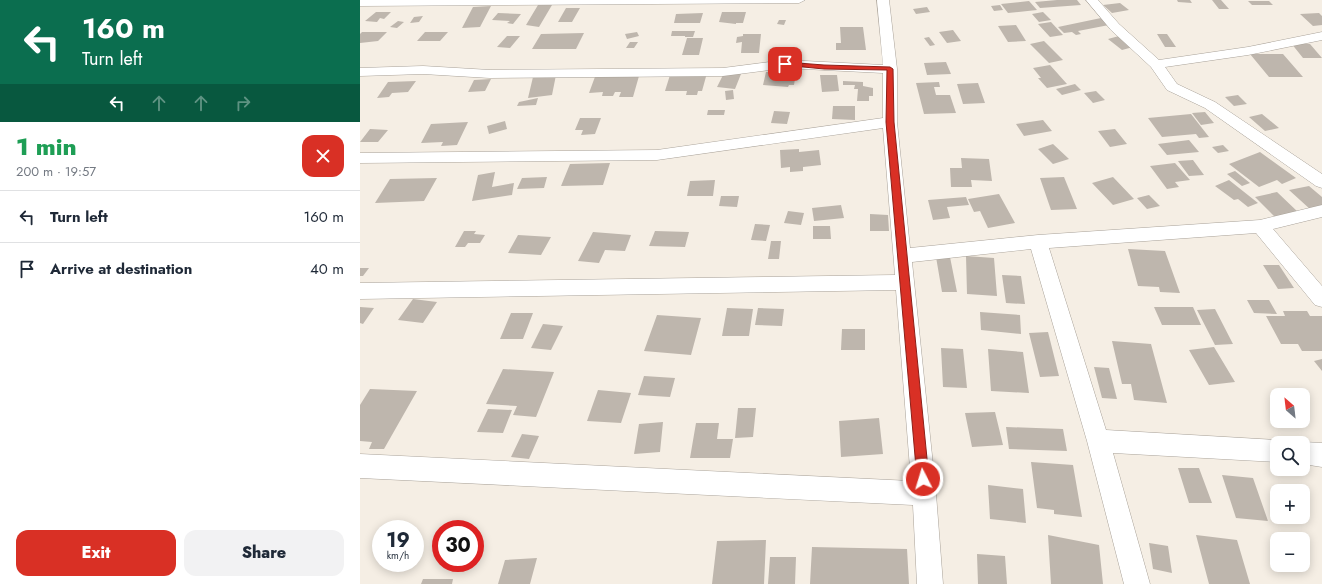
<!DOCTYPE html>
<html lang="en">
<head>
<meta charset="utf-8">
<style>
  body { margin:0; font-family:Jost,sans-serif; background:#f2f2f3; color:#1f2937; height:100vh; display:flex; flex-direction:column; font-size:15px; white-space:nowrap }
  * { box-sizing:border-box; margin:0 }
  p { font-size:13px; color:#747a83 }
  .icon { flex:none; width:22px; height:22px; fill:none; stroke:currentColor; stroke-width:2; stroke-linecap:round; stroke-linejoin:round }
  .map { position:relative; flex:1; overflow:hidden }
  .sheet { display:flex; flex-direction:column; background:#fff; width:360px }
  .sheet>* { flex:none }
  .banner { background:#0b6e4f; color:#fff; overflow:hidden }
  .needle { width:26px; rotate:332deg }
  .buttons { position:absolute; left:910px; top:388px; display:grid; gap:8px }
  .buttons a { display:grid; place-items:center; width:40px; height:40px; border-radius:8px; background:#fff; box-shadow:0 2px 10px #0003; font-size:20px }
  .speed { position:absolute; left:12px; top:520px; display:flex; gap:8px; font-size:20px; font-weight:700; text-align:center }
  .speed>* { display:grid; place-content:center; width:52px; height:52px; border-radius:50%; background:#fff; box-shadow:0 2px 10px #0003; line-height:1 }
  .speed small { font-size:10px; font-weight:400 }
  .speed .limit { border:6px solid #d22; background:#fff; color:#111 }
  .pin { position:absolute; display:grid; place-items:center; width:34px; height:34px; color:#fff; margin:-17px; border-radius:8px; box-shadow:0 2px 6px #0006 }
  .me { position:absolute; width:44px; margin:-22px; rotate:355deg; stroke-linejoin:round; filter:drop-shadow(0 0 3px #0008) }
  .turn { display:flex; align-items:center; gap:14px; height:84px; padding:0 16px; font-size:18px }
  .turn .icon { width:52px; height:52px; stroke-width:2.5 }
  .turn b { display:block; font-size:28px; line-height:34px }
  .lanes { display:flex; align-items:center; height:38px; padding:0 16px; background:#0003; justify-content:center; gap:20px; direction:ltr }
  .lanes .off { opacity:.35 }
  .round { display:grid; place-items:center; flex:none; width:42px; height:42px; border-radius:12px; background:#f2f2f3 }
  .summary { display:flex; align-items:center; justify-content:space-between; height:68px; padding:0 16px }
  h1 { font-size:24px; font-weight:800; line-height:30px; color:#1e9e55 }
  .action { display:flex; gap:8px; margin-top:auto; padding:8px 16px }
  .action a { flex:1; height:46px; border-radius:12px; background:#d93025; color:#fff; font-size:16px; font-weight:800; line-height:46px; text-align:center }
  .action a+a { background:#f2f2f3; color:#1f2937 }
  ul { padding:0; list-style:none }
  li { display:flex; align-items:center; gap:12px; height:52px; padding:0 16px; border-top:1px solid #e0e1e3 }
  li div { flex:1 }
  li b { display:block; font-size:15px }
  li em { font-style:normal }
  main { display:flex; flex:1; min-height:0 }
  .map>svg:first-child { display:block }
</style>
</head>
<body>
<main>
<section class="sheet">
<div class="banner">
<div class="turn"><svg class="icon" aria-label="left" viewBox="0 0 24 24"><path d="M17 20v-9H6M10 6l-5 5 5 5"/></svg><div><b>160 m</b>Turn left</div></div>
<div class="lanes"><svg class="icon" aria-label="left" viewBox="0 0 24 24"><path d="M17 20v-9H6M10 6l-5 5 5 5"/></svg><svg class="icon off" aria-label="ahead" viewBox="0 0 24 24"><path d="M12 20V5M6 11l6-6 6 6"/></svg><svg class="icon off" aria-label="ahead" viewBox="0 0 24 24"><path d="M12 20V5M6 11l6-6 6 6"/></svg><svg class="icon off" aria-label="right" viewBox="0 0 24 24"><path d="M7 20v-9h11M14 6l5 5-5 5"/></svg></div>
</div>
<div class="summary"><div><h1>1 min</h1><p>200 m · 19:57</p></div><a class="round" style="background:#d93025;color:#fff"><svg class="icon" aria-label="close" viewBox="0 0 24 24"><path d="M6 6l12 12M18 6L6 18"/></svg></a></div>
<ul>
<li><svg class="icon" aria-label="left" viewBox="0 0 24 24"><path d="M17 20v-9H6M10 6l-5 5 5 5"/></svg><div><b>Turn left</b></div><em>160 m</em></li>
<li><svg class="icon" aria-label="arrive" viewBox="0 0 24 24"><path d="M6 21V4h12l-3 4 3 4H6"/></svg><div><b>Arrive at destination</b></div><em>40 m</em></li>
</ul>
<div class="action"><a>Exit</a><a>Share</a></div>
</section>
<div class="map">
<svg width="962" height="584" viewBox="0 0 962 584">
  <rect width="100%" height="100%" fill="#f5eee4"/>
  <!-- building -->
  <path fill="#beb6ad" d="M697,0H717L721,5L680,8L675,2Z
    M817,0H830L832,3L818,2Z
    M852,0H861L869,9H859Z
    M669,1L677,10L648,13L641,4Z
    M888,1H909L913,5H892Z
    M760,3L769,10L752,13L743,5Z
    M178,5H192L179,27L166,25Z
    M640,5L643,10L634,11L631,6Z
    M131,6L120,27L102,28L113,7Z
    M567,7L570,12L556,14L553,9Z
    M206,8H220L212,22H198Z
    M16,12H31L24,19L20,18L17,22L5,21Z
    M362,12H386L383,23H376V24L359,22Z
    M683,12L691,20L679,22L672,14Z
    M138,13L161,14L153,24L147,23L150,21L132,20Z
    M343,13L340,23H314L316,14Z
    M959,13L962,16V25L953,26L940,14Z
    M63,16L59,22L50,23L54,17Z
    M741,18L749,25L718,31L721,34L716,35L712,32L704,33L698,27Z
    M419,20H426L424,25L417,24Z
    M38,21L44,22L37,28L30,27Z
    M691,22L703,35L690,37L678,24Z
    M656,25L666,41L648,42L638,26Z
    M480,27H503L506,50H476V43H481Z
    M593,30L601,41L587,43L579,32Z
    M312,31H335L333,37H325V36H311Z
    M2,32H27L18,41L0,43V34Z
    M65,32H88L80,41H57Z
    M277,32L279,36L267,39L265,34Z
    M224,33L216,49H172L181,34Z
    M383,34H401L399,53H381L382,42L376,43L377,37L383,36Z
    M797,34H807L816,47H805Z
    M147,36H160L150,48L137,47Z
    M759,36L773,47L762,50L748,39Z
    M569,37L575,45L570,46L564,38Z
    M327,38H343L339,55H322Z
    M684,41L703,60L689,63L670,44Z
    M270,42H278L274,48H266Z
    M931,43L950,44L962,58H943Z
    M890,54H923L943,77H909Z
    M586,62L591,74L567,75L564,63Z
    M690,65L707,84L687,88L678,78H681L673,68Z
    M406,72H436L434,85H429L428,87L403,85Z
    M347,73L342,91H338L337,95H326L327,91H305L310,75Z
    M364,73L381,74L375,89L357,87Z
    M236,74L279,76L273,97H259L261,92H255L253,96H242L243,92L229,93Z
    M196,75L192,95L168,98L173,77Z
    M460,75H477L479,91L462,92Z
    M131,79L125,91L108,92L114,80Z
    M56,81L48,92L32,93L29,97L17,98L28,82Z
    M483,81L503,82V86L513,88V96H509V101H497L498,89H494L495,85H483Z
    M579,82L580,87H574L576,95H590L596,113L564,114L556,83Z
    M618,83L625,103L603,104L597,84Z
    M715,84L721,90L702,95L696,89Z
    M373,90L374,99L366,100L365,91Z
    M736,91L745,100L733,103L724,93Z
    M878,95L887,104L874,106L865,97Z
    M178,98L176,105L157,106L159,102Z
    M473,106H495V120L472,119Z
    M348,110H365L364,115H347Z
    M414,111L430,112L427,124L411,123Z
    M845,112L854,123L841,125L832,113Z
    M831,114L849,137L839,138L836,134L802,137L788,118Z
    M902,114L919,128L905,131L889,117Z
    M220,118H241L235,134L221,135L223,130H215Z
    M683,120L692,131L664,136L656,124Z
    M145,121L147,129L129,134L127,126Z
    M108,122L97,145L81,146L83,142L61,143L71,124Z
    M10,129L28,130L18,142H0Z
    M755,129L767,144L750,147L738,131Z
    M829,140L839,152L807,155L798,144Z
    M693,144L709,159L693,164L678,149Z
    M863,145L869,151L858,153L852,147Z
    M439,149V152L459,150L461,165L443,167V171L430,172V167L421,168L420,150Z
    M900,152L936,178L922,184L917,180L899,187L869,164Z
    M601,158L629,159L632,181L611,180L612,187H591L590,168H602Z
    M833,160L844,175L829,176L818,161Z
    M250,163L243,185L201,186L210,164Z
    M815,163L830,180L815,182L819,187L807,189L790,166Z
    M875,171L890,183L882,186L867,174Z
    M135,172L132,187L154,183L152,195L112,201L118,175Z
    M187,177L184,188L157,189L162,178Z
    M704,177L717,209L691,210L680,178Z
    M753,177L774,199L753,205L732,183Z
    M77,178L64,201L15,203L30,179Z
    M355,180L353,196H327L330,181Z
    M869,180L898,203L888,207L878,199L874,200L855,186Z
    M949,186L962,197V208L951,210L929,190Z
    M917,192L939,213L917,219L895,197Z
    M639,194L655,223L628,228L620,211L614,212L608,199Z
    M789,195L800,206L787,209L777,198Z
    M361,196H379L377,207L359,206Z
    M606,197L609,205L587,207L590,218L573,220L568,200Z
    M481,205L484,218L454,221L452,208Z
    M428,211L444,213L441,225L424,223Z
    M510,214L528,215L529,231H510Z
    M395,224L410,225L406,241L391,240Z
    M453,226H470L471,239H453Z
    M104,231H116L114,234L125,235L120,243H108L105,247H95Z
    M295,231L329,232L325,247L289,246Z
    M233,232L271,235L265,251L245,250L239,263L218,261Z
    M158,235L191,237L181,255L148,253Z
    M411,241H421L419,259H408Z
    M768,249L805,251L820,293L800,292L799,287L778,286Z
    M606,256L634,258L637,296L607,294Z
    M576,257H590L597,292H582Z
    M903,265H919L934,288L918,289Z
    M0,268H9L3,276H0Z
    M642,275L661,276L665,304L646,303Z
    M53,299L77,302L63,323L38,320Z
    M887,300H909L917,314L894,313Z
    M0,307L14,308L3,324L0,323Z
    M794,307H833L841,325H802Z
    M367,308L393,309L389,336H362Z
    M398,308L424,309L422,326L395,325Z
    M855,309L873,344L855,345L837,310Z
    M923,311H947L950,316H962V351H942L938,344H921L906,316H925Z
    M620,312L660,315L661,334L621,330Z
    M151,313H173L163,339H140Z
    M297,315L341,318L331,355L284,351Z
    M183,324L203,326L191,350L171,348Z
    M482,329H505V350H481Z
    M688,332L699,376L680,377L669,333Z
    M752,341L791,344L807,403L774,400L771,384H762Z
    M854,347L875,382L849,385L829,350Z
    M581,348L603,349L607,388L583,387Z
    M628,349L663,352L669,393L631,391Z
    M962,359V371L954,361Z
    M734,367L749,368L757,399L742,398Z
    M143,369L194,372L176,417L153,415L157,406L126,404Z
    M284,376L315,378L310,397L278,395Z
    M10,389L57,391L24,449H9L12,442L0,441V405Z
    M238,390L271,393L261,423L227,421Z
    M378,408H396L393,437L375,438Z
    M128,409L152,410L143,433L117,432Z
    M635,412L643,445L612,447L605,413Z
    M519,418L523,454L481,457L479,421Z
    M303,422L300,452L274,454L279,424Z
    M336,423H359L357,439H373L370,458H330Z
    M646,427L703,429L707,451L649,449Z
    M162,434L179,436L169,459L151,457Z
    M671,462L713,465L722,517L694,514V510L677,508Z
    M818,468H839L852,503H829Z
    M862,475L893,478L908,521L876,518Z
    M628,485L663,489L666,523L630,519Z
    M688,535L739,545L743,584H691Z
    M836,535L877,540L890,584H849Z
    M406,540L404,584H352L357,541Z
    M789,543L808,546L812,573L793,569Z
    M452,547L547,549L549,584H450Z
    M617,554L645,556L647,584H618Z
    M410,557H436L435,584H408Z
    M177,558L170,584H138L145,560Z
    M63,579H93L92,584H61Z"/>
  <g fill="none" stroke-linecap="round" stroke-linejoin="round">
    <defs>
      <path id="street" d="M0,0H445L439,3L0,6Z
        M517,0H529L537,69V122L550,248L678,235L900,220L962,205V217L913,229L962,286V307L955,305L896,233L689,248L746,430L917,440L925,443H917V462L753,453L790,584H764L727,441L671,249L552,262L576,494L583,584H557L553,505L0,478V454L551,481L536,290L0,299V283L535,275L523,128L297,160L0,163V153L297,150L523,118V73L425,68L363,76L130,78L63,74L0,76V68L63,66L130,70L363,68L425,60L523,65Z
        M726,0H738L759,24L799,60L888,47L962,32V40L888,55L805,67L817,84L855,102L962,174V188L956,186L845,108L807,90L791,67L751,30Z
        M943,442L962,443V467L943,464V443H939Z"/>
    </defs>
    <!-- street casing -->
    <use href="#street" stroke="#a9a299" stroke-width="1"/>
    <!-- street -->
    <use href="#street" fill="#fff" fill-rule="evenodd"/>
  </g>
  <!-- route -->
  <path fill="#d93025" stroke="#8d1f18" d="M425,62L464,65L530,67L533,69L534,122L569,479L567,483L563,485L559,483L557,479L526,122L527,70L464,69L423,65V63Z"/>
</svg>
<div class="buttons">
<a><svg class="needle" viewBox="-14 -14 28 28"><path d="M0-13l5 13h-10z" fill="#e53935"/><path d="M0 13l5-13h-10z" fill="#747a83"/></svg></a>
<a><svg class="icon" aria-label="search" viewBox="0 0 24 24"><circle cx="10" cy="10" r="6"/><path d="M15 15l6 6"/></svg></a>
<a>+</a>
<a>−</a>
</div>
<div class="speed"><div>19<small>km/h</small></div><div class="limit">30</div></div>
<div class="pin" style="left:425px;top:64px;background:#d93025"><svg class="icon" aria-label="arrive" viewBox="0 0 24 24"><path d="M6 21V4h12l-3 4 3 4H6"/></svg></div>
<svg class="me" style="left:563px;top:479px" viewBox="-20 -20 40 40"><circle r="17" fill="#d93025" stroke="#fff" stroke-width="3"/><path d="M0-11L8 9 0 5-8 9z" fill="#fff"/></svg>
</div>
</main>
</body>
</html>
